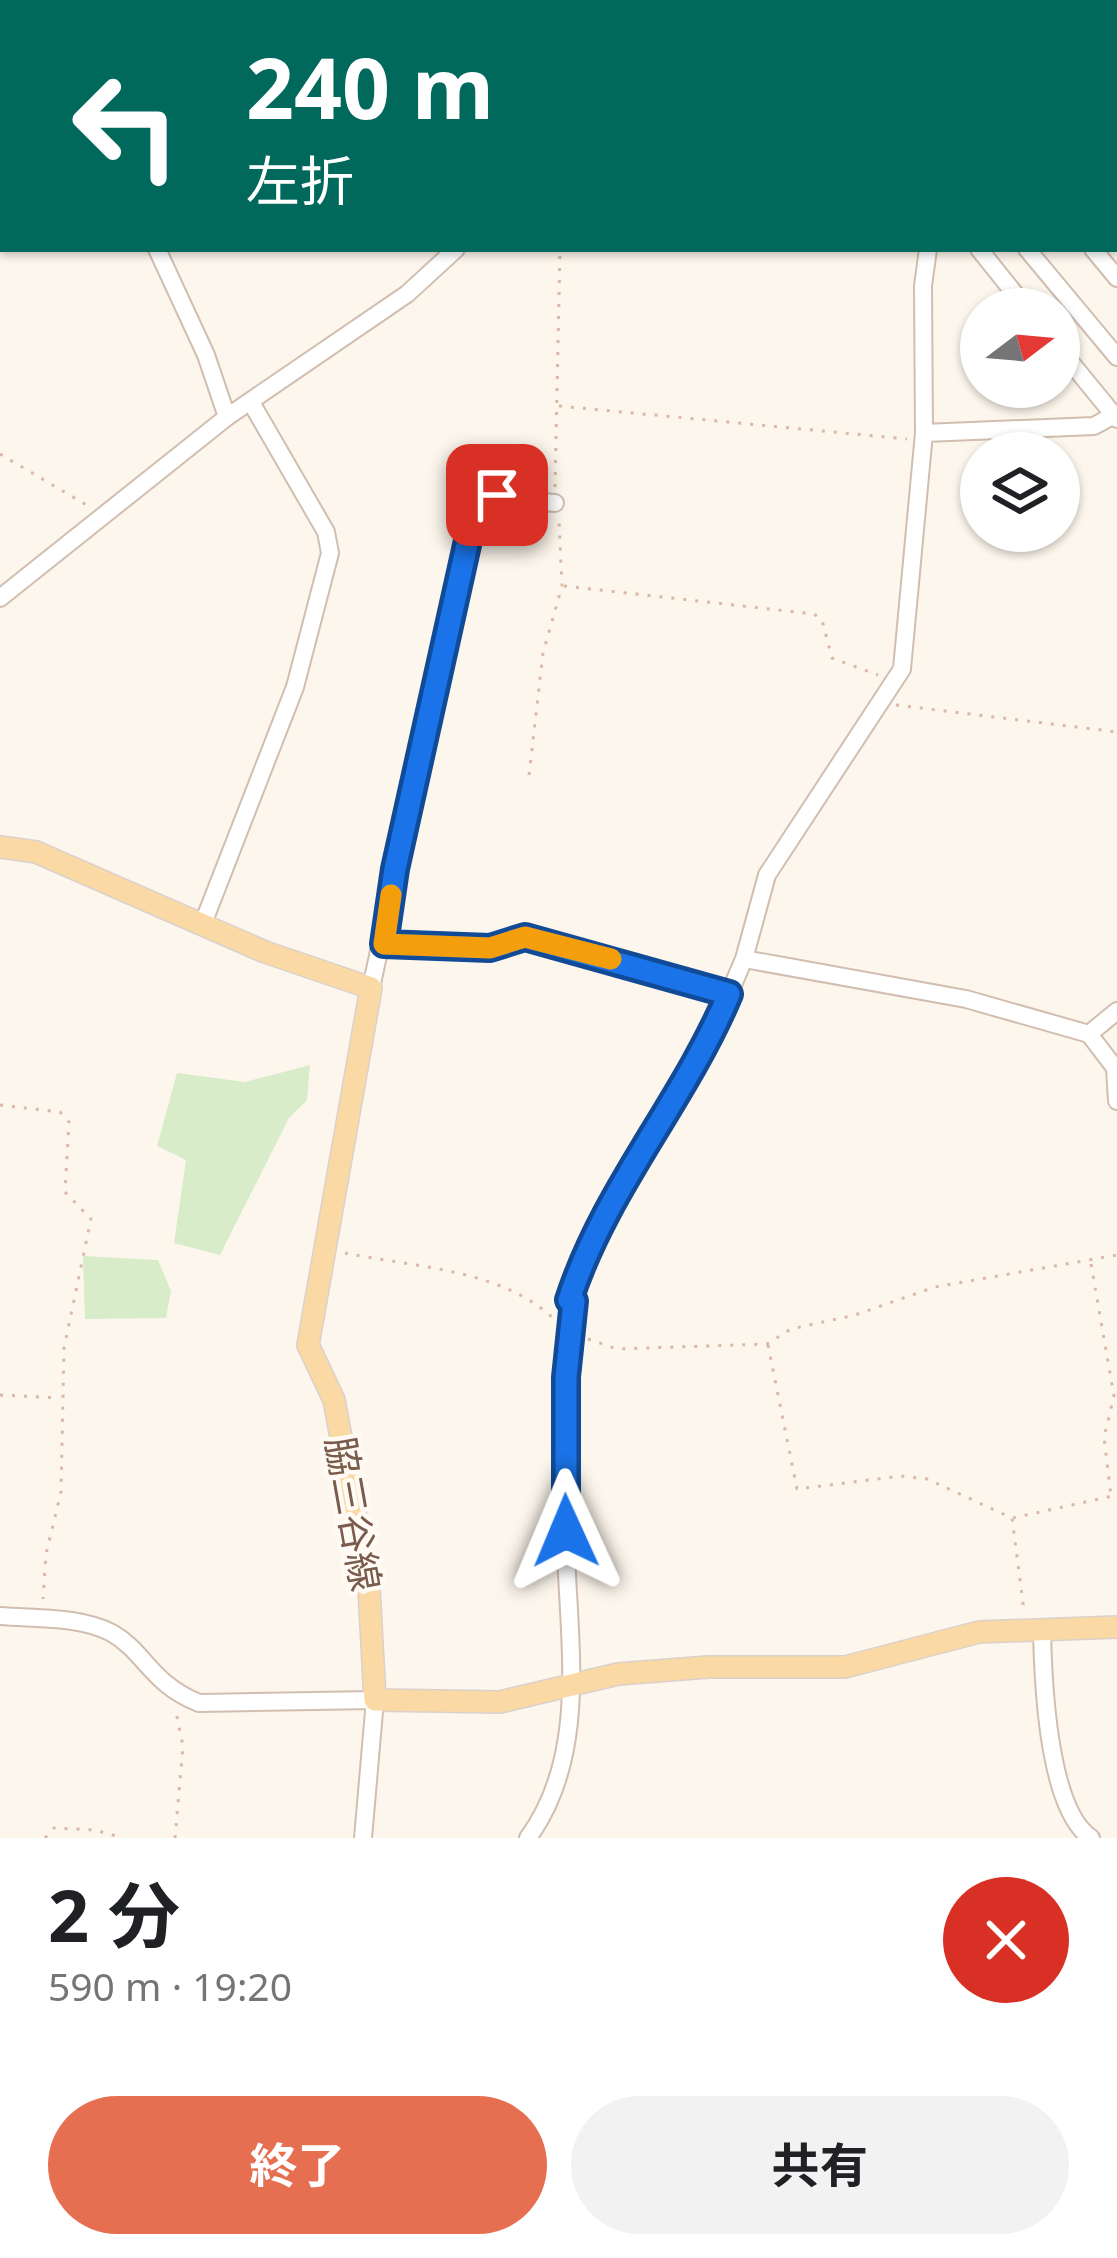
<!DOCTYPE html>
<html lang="ja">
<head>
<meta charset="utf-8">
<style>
  body { margin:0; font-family:"Noto Sans","Noto Sans JP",sans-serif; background:#f2f2f2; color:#202124; height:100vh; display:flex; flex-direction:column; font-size:45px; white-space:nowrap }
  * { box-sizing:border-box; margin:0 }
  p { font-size:39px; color:#757577 }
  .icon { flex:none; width:66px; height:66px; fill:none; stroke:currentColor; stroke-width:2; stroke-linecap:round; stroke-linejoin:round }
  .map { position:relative; height:1838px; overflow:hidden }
  .drawer { display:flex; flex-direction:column; background:#fff; flex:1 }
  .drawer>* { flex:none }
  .top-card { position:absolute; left:0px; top:0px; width:1119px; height:252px; box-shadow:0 3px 9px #0004; background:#00695c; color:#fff; overflow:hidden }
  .needle { width:78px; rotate:74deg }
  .buttons { position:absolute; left:960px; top:288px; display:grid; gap:24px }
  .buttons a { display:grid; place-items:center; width:120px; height:120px; border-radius:50%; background:#fff; box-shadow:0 3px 9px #0004; font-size:60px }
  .pin { position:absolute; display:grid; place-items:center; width:102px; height:102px; color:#fff; margin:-51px; border-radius:24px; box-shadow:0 6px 18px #0006 }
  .me { position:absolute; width:132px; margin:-66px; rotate:359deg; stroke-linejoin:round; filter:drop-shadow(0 0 9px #0008) }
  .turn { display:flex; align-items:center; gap:42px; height:252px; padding:0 48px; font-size:54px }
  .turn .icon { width:156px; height:156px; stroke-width:2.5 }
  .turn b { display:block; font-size:84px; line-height:102px }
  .round { display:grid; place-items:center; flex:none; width:126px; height:126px; border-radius:63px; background:#f2f2f2 }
  .head { display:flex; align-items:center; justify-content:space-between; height:204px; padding:0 48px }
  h1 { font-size:72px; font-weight:700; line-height:90px }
  .action { display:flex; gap:24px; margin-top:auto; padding:24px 48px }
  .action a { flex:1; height:138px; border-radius:72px; background:#e76f51; color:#fff; font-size:48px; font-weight:700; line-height:138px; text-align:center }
  .action a+a { background:#f2f2f2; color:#202124 }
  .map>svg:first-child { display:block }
</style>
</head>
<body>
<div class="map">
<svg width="1117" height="1838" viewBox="0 0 1117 1838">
  <rect width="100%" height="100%" fill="#fdf6ec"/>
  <!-- green -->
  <path fill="#d8ecc9" d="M310,1065L307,1100L289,1118L220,1255L174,1243L186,1160L157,1146L177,1073L245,1082Z
    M83,1256L158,1260L171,1291L166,1318L85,1319Z"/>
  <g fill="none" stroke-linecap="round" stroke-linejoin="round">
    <defs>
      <path id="minor" d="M773,0L776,3
        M823,0L825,3
        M857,0L861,3
        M901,0L904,3
        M70,3V0
        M181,3L187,0
        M561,3V0
        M157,249L206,355L227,417
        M979,249L1027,309
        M1027,249L1117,357
        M1093,249L1117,278
        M1059,348L1117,419
        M924,433L1094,426L1114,415
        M0,598L227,417L407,294L456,249
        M202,926L295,687L330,553L326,532L252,404
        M384,944L490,948L525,937L729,994
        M744,959L966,999L1089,1034L1115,1068L1117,1101
        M371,988L475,509C494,485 527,501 555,503
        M1089,1034L1117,1011
        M0,1616C36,1619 80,1616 112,1633C145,1652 151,1684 199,1703L375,1700L363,1838
        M1042,1631C1043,1681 1048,1809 1091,1838
        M528,1838C588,1756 569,1646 566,1551C564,1468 560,1383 574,1301L569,1300L617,1191L708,1043L744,959L767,875L902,669L924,433L923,286L928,249"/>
      <path id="major" d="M0,847L36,852L265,952L371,988L308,1345L334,1400L369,1588L375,1700L500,1702L618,1674L708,1667H845L979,1632L1117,1627"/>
    </defs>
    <!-- minor casing -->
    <use href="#minor" stroke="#d1beb0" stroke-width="20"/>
    <!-- major casing -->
    <use href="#major" stroke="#dad1cd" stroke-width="24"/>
    <!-- path -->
    <path stroke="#d9b8a5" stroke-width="3" stroke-dasharray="3 9" stroke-linecap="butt" d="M0,115L3,113
      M559,406L907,439
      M0,454L90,507
      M555,487L560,249
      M564,586L814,614L822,620L832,658L878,675
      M896,705L1117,732
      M529,775L543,653L562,586L559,520
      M0,1105L60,1112L69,1122L65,1192L91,1219L64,1348L61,1492L46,1554L43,1599
      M345,1253C413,1267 503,1269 555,1320
      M1091,1264L1114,1396L1104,1437L1111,1496
      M588,1339L617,1349L767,1344L791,1329L855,1315L935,1287L1117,1255
      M768,1345L797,1489L901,1476L927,1479L1012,1518L1024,1611
      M0,1395L60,1398
      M1013,1518L1117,1495
      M45,1838L54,1828L95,1830L123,1838
      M175,1838L183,1746L176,1712"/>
    <!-- minor -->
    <use href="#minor" stroke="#fff" stroke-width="16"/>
    <!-- major -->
    <use href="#major" stroke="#fbd9a5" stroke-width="21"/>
  </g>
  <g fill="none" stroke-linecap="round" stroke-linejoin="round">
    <defs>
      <path id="route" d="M497,495L484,497L475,509L395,869L384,944L490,948L525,937L729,994C684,1101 605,1189 569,1300L574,1301L566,1377V1531"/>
    </defs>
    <!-- route casing -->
    <use href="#route" stroke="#114b97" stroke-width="30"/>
    <!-- route -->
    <use href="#route" stroke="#1a73e8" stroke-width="21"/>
    <!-- slow -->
    <path stroke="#f59e0b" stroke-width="21" d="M391,895L384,944L490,948L525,937L611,959"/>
  </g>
  <g text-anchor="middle" stroke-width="9" stroke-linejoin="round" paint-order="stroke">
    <!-- street labels -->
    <g font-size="39" fill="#7a5c4d" stroke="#fffaf3">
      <text transform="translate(353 1514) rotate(80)" y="14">脇三谷線</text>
    </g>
  </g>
</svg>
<div class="buttons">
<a><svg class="needle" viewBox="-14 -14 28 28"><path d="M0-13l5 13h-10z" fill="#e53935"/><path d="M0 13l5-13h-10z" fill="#757577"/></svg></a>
<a><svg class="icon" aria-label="layers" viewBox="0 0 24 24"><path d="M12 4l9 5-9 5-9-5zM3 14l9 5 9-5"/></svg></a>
</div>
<div class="pin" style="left:497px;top:495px;background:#d93025"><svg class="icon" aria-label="arrive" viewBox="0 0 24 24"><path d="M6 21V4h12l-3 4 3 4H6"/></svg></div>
<svg class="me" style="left:566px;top:1531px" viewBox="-20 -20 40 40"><path d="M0-17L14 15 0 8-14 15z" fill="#1a73e8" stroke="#fff" stroke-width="4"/></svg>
<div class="top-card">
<div class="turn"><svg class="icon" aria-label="left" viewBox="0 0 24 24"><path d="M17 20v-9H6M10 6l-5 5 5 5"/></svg><div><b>240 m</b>左折</div></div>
</div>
</div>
<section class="drawer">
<div class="head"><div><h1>2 分</h1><p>590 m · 19:20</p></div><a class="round" style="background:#d93025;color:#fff"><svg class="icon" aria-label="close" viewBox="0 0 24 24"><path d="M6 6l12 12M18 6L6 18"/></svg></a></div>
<div class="action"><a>終了</a><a>共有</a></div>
</section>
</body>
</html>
